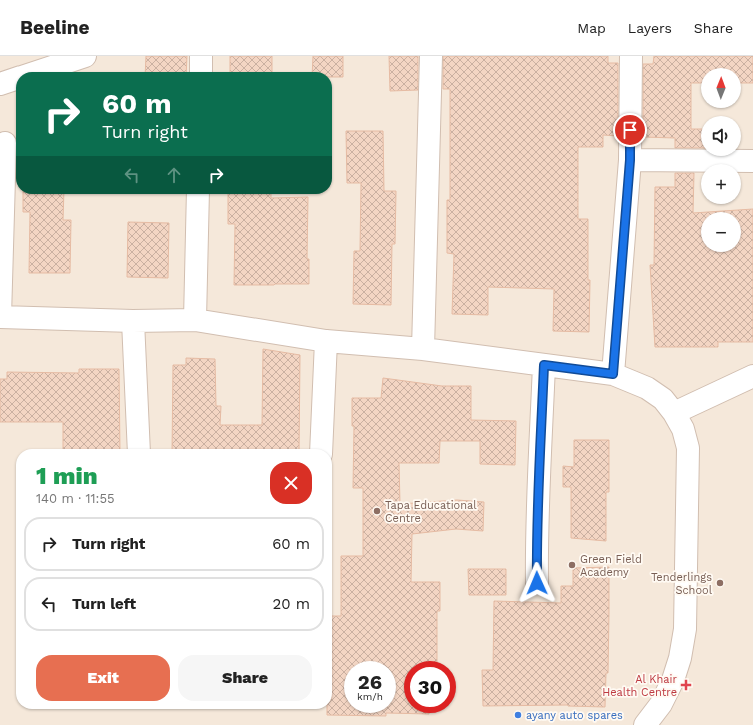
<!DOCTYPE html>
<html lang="en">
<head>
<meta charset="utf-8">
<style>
  body { margin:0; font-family:"Work Sans",sans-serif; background:#f6f6f6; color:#222; height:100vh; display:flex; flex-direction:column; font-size:15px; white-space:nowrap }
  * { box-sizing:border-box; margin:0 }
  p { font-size:13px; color:#767676 }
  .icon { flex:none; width:22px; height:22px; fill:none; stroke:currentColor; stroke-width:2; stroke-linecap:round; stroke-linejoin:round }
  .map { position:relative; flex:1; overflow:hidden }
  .drawer { position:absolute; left:16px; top:393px; width:316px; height:260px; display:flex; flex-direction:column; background:#fff; border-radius:16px; box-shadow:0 1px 3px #0004 }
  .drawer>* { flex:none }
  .hud { position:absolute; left:16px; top:16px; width:316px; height:122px; border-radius:16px; box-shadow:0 1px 3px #0004; background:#0b6e4f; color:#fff; overflow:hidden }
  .needle { width:26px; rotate:1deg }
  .tools { position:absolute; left:701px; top:12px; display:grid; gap:8px }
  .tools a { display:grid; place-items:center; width:40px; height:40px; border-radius:50%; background:#fff; box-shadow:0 1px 3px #0004; font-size:20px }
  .speed { position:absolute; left:344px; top:605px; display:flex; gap:8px; font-size:20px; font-weight:700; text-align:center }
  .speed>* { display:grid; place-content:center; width:52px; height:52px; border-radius:50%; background:#fff; box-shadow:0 1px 3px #0004; line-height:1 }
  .speed small { font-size:10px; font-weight:400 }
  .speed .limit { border:6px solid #d22; background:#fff; color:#111 }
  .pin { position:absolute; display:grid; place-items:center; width:34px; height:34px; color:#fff; margin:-17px; border:2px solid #fff; border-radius:50%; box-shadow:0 1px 4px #0007 }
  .me { position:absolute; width:44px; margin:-22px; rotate:359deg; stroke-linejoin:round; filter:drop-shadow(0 0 3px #0008) }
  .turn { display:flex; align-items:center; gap:14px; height:84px; padding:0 20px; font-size:18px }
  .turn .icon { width:52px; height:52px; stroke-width:2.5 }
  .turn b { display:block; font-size:28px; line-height:34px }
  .lanes { display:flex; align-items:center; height:38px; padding:0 20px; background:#0003; justify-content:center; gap:20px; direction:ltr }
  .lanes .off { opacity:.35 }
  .round { display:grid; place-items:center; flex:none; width:42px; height:42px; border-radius:16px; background:#f6f6f6 }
  .overview { display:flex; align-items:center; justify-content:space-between; height:68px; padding:0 20px }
  h1 { font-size:24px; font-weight:800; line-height:30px; color:#1e9e55 }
  .cta { display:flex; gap:8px; margin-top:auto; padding:8px 20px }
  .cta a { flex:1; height:46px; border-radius:16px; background:#e76f51; color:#fff; font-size:16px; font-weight:800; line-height:46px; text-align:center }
  .cta a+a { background:#f6f6f6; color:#222 }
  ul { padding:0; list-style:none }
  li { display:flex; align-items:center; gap:12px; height:54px; margin:0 8px 6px; padding:0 12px; border:2px solid #e0e0e0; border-radius:16px }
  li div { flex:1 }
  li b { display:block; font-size:15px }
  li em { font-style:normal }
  header { display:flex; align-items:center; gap:24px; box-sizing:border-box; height:56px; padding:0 20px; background:#fff; border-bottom:1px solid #e0e0e0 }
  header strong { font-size:19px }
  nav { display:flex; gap:22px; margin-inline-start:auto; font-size:14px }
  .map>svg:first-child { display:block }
</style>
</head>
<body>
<header>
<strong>Beeline</strong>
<nav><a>Map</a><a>Layers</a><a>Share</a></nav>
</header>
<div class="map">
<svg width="753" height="669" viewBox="0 0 753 669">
  <defs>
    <pattern id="building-cross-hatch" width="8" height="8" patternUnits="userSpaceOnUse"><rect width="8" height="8" fill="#f3d5c3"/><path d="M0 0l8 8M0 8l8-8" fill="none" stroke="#cab0a1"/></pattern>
  </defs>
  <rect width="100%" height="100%" fill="#fdf6ec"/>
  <!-- residential -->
  <path fill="#f5e8da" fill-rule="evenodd" d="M0,0H753V669H0ZM708,19H734V45H708ZM21,21H327V133H21ZM708,67H734V93H708ZM708,115H734V141H708ZM708,163H734V189H708ZM21,398H327V648H21ZM353,614H387V648H353ZM413,614H447V648H413Z"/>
  <!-- building -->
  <path fill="url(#building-cross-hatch)" stroke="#e6bba3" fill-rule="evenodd" d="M146,0H187L186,21H145Z
    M230,0H272V21H230Z
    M313,0H343V21H312Z
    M389,0H418V34L390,35Z
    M443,0H608V7H618V80L603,79V91H578V163H588V224H590L589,276L553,275L554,233L488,231V259L452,258L454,198L447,197V144H450V33H443Z
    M654,0H753V27H734V19H708V27H691V73H708V92H675V82L643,81V8H653Z
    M346,75H383L384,135H396L395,188H392L391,249L353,248L354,195H360L361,127H347Z
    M675,117H694L693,157L753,153V286H718V291H655L650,209H654L655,131H675ZM708,163H734V189H708Z
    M23,133H64L63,164H71L70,217H29L30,156H23Z
    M228,133H271V142L308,141L307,203H309V228H275L274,229H234L235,168H228Z
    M128,166L169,167L168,222L127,221Z
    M263,293L300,299L299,398H172L173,309H186V302L215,303L216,350H221L220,369H262Z
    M79,313H119L120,398H63V366H0V323H7V316L79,317Z
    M383,322L442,330H471V364L516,365L515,409L480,408V385H440L439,407H399L400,448L457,444L484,446L483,475L456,473L412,478L411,526H440V555H437V614H413V648H429V658L386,657V660L327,659V619H331V560H341V500H363V432H353L354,370H352V342H381ZM353,614H387V648H353Z
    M574,384H609V436H606V485L571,482V431H563V410L574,411Z
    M609,511V557L608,617H606L605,651L568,650V649L483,650L482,614H493L494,545L561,547V530H573V512Z
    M468,513H506V539H469Z"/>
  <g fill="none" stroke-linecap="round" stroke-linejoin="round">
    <defs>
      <path id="minor" d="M22,21L85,0
        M201,21V0
        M0,28L21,21
        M630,104L753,105
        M0,261L133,265L195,264L326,285L423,293L613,318L647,332L663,343L674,357L683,373L688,392L685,573L680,602L673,624L661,648L645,669
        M0,261L5,87
        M195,264L198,133
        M133,265L139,398
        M423,293L431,0
        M613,318L630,104L631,0
        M674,357L753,320
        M321,398L326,285
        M537,527C536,454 541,382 544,309"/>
    </defs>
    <!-- minor casing -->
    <use href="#minor" stroke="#d1beb0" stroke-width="24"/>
    <!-- minor -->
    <use href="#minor" stroke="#fff" stroke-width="22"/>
  </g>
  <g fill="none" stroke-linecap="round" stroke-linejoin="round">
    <defs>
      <path id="route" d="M537,527C536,454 541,382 544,309L613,318L630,104V74"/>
    </defs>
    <!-- route casing -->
    <use href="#route" stroke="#114b97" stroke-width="10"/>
    <!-- route -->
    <use href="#route" stroke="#1a73e8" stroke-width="7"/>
  </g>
  <!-- markers -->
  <g fill="#8d6e63" stroke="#fffaf3" stroke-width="1.5">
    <circle cx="377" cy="455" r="4"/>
    <circle cx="572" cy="509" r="4"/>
    <circle cx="720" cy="527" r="4"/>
  </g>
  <path fill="#e0444e" stroke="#fffaf3" stroke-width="1.5" d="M684 623h4v4h4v4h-4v4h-4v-4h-4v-4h4z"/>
  <circle fill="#3f7fe0" stroke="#fffaf3" stroke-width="1.5" cx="518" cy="659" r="4"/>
  <g text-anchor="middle" stroke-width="3.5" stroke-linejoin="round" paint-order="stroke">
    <!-- education labels -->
    <g font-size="11" fill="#785e54" stroke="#fffaf3" text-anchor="start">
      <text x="385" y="453">Tapa Educational<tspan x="385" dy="13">Centre</tspan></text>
      <text x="580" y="507">Green Field<tspan x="580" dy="13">Academy</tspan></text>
      <text x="712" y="525" text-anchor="end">Tenderlings<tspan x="712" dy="13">School</tspan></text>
    </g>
    <!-- health labels -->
    <g font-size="11" fill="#be3a42" stroke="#fffaf3" text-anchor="end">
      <text x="677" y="627">Al Khair<tspan x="677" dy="13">Health Centre</tspan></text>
    </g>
    <!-- shop labels -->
    <g font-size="11" fill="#366cbe" stroke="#fffaf3" text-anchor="start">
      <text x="526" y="663">ayany auto spares</text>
    </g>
  </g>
</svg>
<div class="tools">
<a><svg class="needle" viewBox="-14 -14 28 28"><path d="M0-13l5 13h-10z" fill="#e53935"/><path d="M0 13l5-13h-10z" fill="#767676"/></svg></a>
<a><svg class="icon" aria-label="sound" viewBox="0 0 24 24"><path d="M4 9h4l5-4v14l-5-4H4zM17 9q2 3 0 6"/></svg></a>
<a>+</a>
<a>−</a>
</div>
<div class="speed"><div>26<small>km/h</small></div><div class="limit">30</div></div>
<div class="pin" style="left:630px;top:74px;background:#d93025"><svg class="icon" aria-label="arrive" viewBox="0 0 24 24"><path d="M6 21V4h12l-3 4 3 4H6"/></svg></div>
<svg class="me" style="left:537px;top:527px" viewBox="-20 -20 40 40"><path d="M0-17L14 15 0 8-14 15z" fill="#1a73e8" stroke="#fff" stroke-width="4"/></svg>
<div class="hud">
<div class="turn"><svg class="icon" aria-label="right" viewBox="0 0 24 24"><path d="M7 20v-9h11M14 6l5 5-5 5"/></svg><div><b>60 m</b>Turn right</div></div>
<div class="lanes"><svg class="icon off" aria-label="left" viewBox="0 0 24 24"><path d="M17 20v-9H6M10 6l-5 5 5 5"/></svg><svg class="icon off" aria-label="ahead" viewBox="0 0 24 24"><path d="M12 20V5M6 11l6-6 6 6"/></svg><svg class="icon" aria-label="right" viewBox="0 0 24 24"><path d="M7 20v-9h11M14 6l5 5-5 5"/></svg></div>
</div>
<section class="drawer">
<div class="overview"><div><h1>1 min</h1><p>140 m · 11:55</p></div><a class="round" style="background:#d93025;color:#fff"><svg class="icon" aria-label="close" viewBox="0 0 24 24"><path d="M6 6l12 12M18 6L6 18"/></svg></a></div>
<ul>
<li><svg class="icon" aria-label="right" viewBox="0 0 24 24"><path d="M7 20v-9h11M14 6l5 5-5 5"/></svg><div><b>Turn right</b></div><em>60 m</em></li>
<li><svg class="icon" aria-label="left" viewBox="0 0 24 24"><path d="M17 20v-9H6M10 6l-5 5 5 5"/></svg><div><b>Turn left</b></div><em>20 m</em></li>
</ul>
<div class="cta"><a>Exit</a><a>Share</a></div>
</section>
</div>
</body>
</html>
